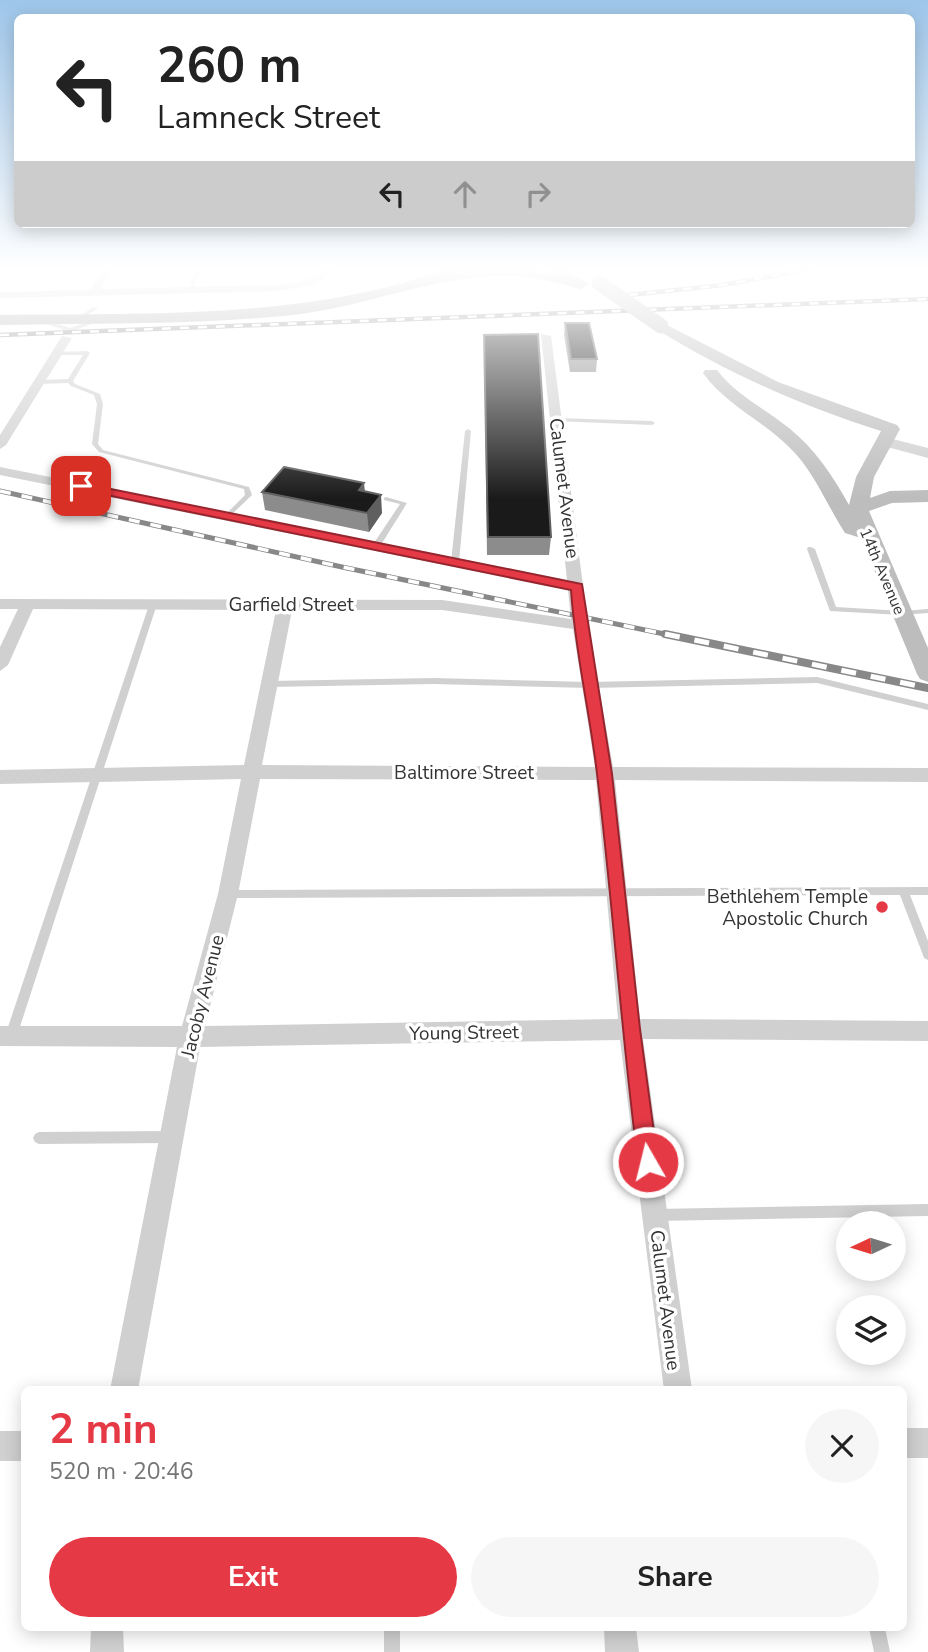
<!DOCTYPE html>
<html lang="en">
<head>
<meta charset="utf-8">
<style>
  body { margin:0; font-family:"Nunito Sans",sans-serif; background:#f6f6f6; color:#222; height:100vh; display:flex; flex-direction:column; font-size:26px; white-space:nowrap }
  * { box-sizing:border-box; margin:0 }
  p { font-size:23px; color:#767676 }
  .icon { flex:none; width:38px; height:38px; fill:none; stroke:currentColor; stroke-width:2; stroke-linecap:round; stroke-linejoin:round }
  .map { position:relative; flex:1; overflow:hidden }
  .sheet { position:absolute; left:21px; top:1386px; width:886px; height:245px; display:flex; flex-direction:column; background:#fff; border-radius:10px; box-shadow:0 4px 18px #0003 }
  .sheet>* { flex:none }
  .banner { position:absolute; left:14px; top:14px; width:901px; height:214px; border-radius:10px; box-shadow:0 4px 18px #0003; background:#fff; color:#222; overflow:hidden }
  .needle { width:46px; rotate:266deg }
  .tools { position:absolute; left:836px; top:1211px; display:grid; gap:14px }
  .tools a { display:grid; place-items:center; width:70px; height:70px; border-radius:50%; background:#fff; box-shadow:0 4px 18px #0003; font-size:35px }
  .pin { position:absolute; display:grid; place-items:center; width:60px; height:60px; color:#fff; margin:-30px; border-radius:14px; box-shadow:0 4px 10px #0006 }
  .me { position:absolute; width:77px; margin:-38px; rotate:352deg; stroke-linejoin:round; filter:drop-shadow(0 0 5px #0008) }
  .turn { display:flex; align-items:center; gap:24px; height:147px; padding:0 28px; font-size:32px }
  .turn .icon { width:91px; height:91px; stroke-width:2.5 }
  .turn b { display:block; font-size:49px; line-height:60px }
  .lanes { display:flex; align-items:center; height:66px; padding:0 28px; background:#0003; justify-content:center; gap:35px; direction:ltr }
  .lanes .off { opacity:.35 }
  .round { display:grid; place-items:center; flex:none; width:74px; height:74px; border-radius:37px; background:#f6f6f6 }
  .headline { display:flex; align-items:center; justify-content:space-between; height:119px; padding:0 28px }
  h1 { font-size:42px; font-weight:700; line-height:52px; color:#e63946 }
  .primary-button { display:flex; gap:14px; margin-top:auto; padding:14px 28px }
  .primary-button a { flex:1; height:80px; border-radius:42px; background:#e63946; color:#fff; font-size:28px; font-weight:700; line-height:80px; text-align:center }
  .primary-button a+a { background:#f6f6f6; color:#222 }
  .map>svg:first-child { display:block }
</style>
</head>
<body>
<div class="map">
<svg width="928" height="1652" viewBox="0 0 928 1652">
  <rect width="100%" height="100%" fill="#fff"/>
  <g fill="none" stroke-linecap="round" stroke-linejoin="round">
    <!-- service -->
    <path fill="#d0d0d0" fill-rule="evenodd" d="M197,268H201L192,291L187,292Z
      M93,307L98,308L75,324H71V322Z
      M100,317L103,319L102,320L70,332L35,320L38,318L70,328Z
      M55,352L87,351L90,353L73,381L75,384L100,394L103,404L98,444L103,450L249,487L252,495L251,496L229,517H225V515L245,495L244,489L99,452L92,444L97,404L94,395L71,386L68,383L40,384L37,382L40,380L68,379L83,355H57L54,353Z
      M556,418L652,421L655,423L652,425L554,421V419Z
      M468,429L471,431L459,562L455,564L451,562L465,431Z
      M386,497L407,503L379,548H376L372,546L400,504L384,500V498Z
      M808,547H811L815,549L836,607L902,611L928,609V613L902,615L830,611L807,549Z
      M150,602H156L157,604L17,1036L15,1040L11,1041L7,1040L5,1036Z
      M817,677L928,704V710L817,683L590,688L434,684L269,687L265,684L269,681L434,678L590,682Z
      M928,887V895H910L928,941V960L924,958L923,955L900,895L228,898L224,897L223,894L224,891L228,890Z
      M170,1131L174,1133L176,1137L174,1141L170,1143L39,1144L35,1142L33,1138L35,1134L39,1132Z
      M928,1204V1216L655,1221L650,1220L649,1215L650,1210L655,1209Z
      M384,1628H400V1652H384Z
      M869,1628H885L890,1652H874Z"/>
    <!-- minor -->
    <path fill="#d0d0d0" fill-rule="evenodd" d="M103,268H113L101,289L275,285L304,281L330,268H342L310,286L275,291L0,298V292L90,290Z
      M541,334L551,336L588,625L613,767L928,768V782L615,780L640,1019L928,1021V1041L643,1039L692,1390H664L620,1040L200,1047L138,1390H110L177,1047L0,1046V1026H182L218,894L241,779L0,784V770L244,765L276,610L33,609L8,665L0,671V647L18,609H0V599L442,600L571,619L568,590L0,475V467L567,580ZM292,610H442L573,629L595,767L262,765ZM260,779L596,780L618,1019L205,1026L238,894Z
      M62,336L72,338L6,445L0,449V435Z
      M903,1428H928V1458H903Z
      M0,1431H24V1461H0Z
      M91,1628H123L124,1652H90Z
      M604,1628H636L639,1652H605Z"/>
    <!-- tertiary -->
    <path fill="#d0d0d0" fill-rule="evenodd" d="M885,437L928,448V458L880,445V439Z"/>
    <!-- secondary -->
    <path fill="#bdbdbd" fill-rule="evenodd" d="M547,268H563L588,284L576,287Z
      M661,322L778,382L897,425L900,429L874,477L870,498L890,491L928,490V502L892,503L869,511L928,648V682L920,679L917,674L861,538L845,533C826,504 815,472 789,447C762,420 726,405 703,373L705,370H717C736,395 764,408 789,428C815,449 833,476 849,505L856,477L881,431C802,406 727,373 656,329L654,326Z"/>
    <!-- primary -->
    <path fill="#ababab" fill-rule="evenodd" d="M451,268H521L581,279L589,284L581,289C559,284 535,276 513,276C440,273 367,307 293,315C196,325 98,323 0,325V315C152,313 306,320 451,268Z"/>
    <defs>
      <path id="rail-far2" d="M629,295L723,285L816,268
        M0,335L928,299"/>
      <path id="rail-far1" d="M0,491L342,567L674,636"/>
      <path id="rail" d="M665,634L928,688"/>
    </defs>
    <!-- rail-far2 casing -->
    <use href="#rail-far2" stroke="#888" stroke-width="4.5"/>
    <!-- rail-far1 casing -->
    <use href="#rail-far1" stroke="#888" stroke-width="5"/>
    <!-- rail casing -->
    <use href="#rail" stroke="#888" stroke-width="8"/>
    <!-- rail-far2 -->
    <use href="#rail-far2" stroke="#fff" stroke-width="2.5" stroke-dasharray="9" stroke-linecap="butt"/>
    <!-- rail-far1 -->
    <use href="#rail-far1" stroke="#fff" stroke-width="3.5" stroke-dasharray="11" stroke-linecap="butt"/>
    <!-- rail -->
    <use href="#rail" stroke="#fff" stroke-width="5" stroke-dasharray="15" stroke-linecap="butt"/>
    <!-- secondary-bridge -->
    <path stroke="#bdbdbd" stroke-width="15" d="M599,283L661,326"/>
  </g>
  <!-- wall -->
  <path fill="#8c8c8c" d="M565,323L597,359L596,372H570L564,335Z
    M484,335L551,537L549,555H487Z
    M262,492H365L382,513L369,532L265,510Z"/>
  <!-- shaded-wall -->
  <path fill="#5f5f5f" d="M364,483L366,501L359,490Z
    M381,495L382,513L369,532L367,513Z"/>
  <!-- building -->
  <path fill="#1a1a1a" stroke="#5f5f5f" stroke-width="2" d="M565,323H589L597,359H571Z
    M538,334L551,537H488L484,335Z
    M284,467L364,483L359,490L381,495L367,513L262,492Z"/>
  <!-- sky -->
  <linearGradient id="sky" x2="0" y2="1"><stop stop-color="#9ec6ea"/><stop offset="0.54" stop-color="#fff"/><stop offset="1" stop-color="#fff" stop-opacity="0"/></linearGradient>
  <rect width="928" height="499" fill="url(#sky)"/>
  <!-- route -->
  <path fill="#e63946" stroke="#96252e" stroke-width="2" d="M81,483L582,584L612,774L640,1029L658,1162L655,1169L648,1172L641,1169L638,1162C621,1033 613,903 597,774C590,713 575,652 571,590L77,489V484Z"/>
  <!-- markers -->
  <circle fill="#e63946" stroke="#fff" stroke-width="2.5" cx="882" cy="907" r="7"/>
  <g text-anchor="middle" stroke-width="7" stroke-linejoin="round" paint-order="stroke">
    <!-- far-street labels -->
    <g font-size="16" fill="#333" stroke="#fff">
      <text transform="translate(883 571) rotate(67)" y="6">14th Avenue</text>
    </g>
    <!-- street labels -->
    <g font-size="19" fill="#333" stroke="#fff">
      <text transform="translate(565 488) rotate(83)" y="7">Calumet Avenue</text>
      <text x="291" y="611">Garfield Street</text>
      <text x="464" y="779">Baltimore Street</text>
      <text transform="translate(202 996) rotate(-76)" y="7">Jacoby Avenue</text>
      <text transform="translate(464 1032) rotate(-1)" y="7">Young Street</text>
      <text transform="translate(666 1300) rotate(83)" y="7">Calumet Avenue</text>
    </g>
    <!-- poi labels -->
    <g font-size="19" fill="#333" stroke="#fff" text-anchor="end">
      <text x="868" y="903">Bethlehem Temple<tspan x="868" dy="22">Apostolic Church</tspan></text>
    </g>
  </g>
</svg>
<div class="tools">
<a><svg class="needle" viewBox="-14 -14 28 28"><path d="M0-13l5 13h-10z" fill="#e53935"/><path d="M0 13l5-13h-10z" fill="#767676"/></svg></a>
<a><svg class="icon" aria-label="layers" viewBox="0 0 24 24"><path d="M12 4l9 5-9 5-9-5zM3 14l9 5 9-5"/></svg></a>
</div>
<div class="pin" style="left:81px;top:486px;background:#d93025"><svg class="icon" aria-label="arrive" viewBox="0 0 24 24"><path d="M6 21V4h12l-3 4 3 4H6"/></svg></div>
<svg class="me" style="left:648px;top:1162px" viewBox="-20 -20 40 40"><circle r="17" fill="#e63946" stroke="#fff" stroke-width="3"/><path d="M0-11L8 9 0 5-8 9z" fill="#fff"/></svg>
<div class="banner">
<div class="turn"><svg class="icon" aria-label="left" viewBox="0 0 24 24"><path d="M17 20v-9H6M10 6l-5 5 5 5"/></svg><div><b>260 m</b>Lamneck Street</div></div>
<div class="lanes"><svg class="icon" aria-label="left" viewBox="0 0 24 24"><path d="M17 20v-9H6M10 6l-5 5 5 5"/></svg><svg class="icon off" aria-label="ahead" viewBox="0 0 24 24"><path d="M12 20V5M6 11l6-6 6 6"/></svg><svg class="icon off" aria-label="right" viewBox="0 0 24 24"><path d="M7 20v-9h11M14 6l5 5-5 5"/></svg></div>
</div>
<section class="sheet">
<div class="headline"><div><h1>2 min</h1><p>520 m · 20:46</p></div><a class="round"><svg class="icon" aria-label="close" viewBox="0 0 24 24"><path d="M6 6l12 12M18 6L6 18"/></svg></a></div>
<div class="primary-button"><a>Exit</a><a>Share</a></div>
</section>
</div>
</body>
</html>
